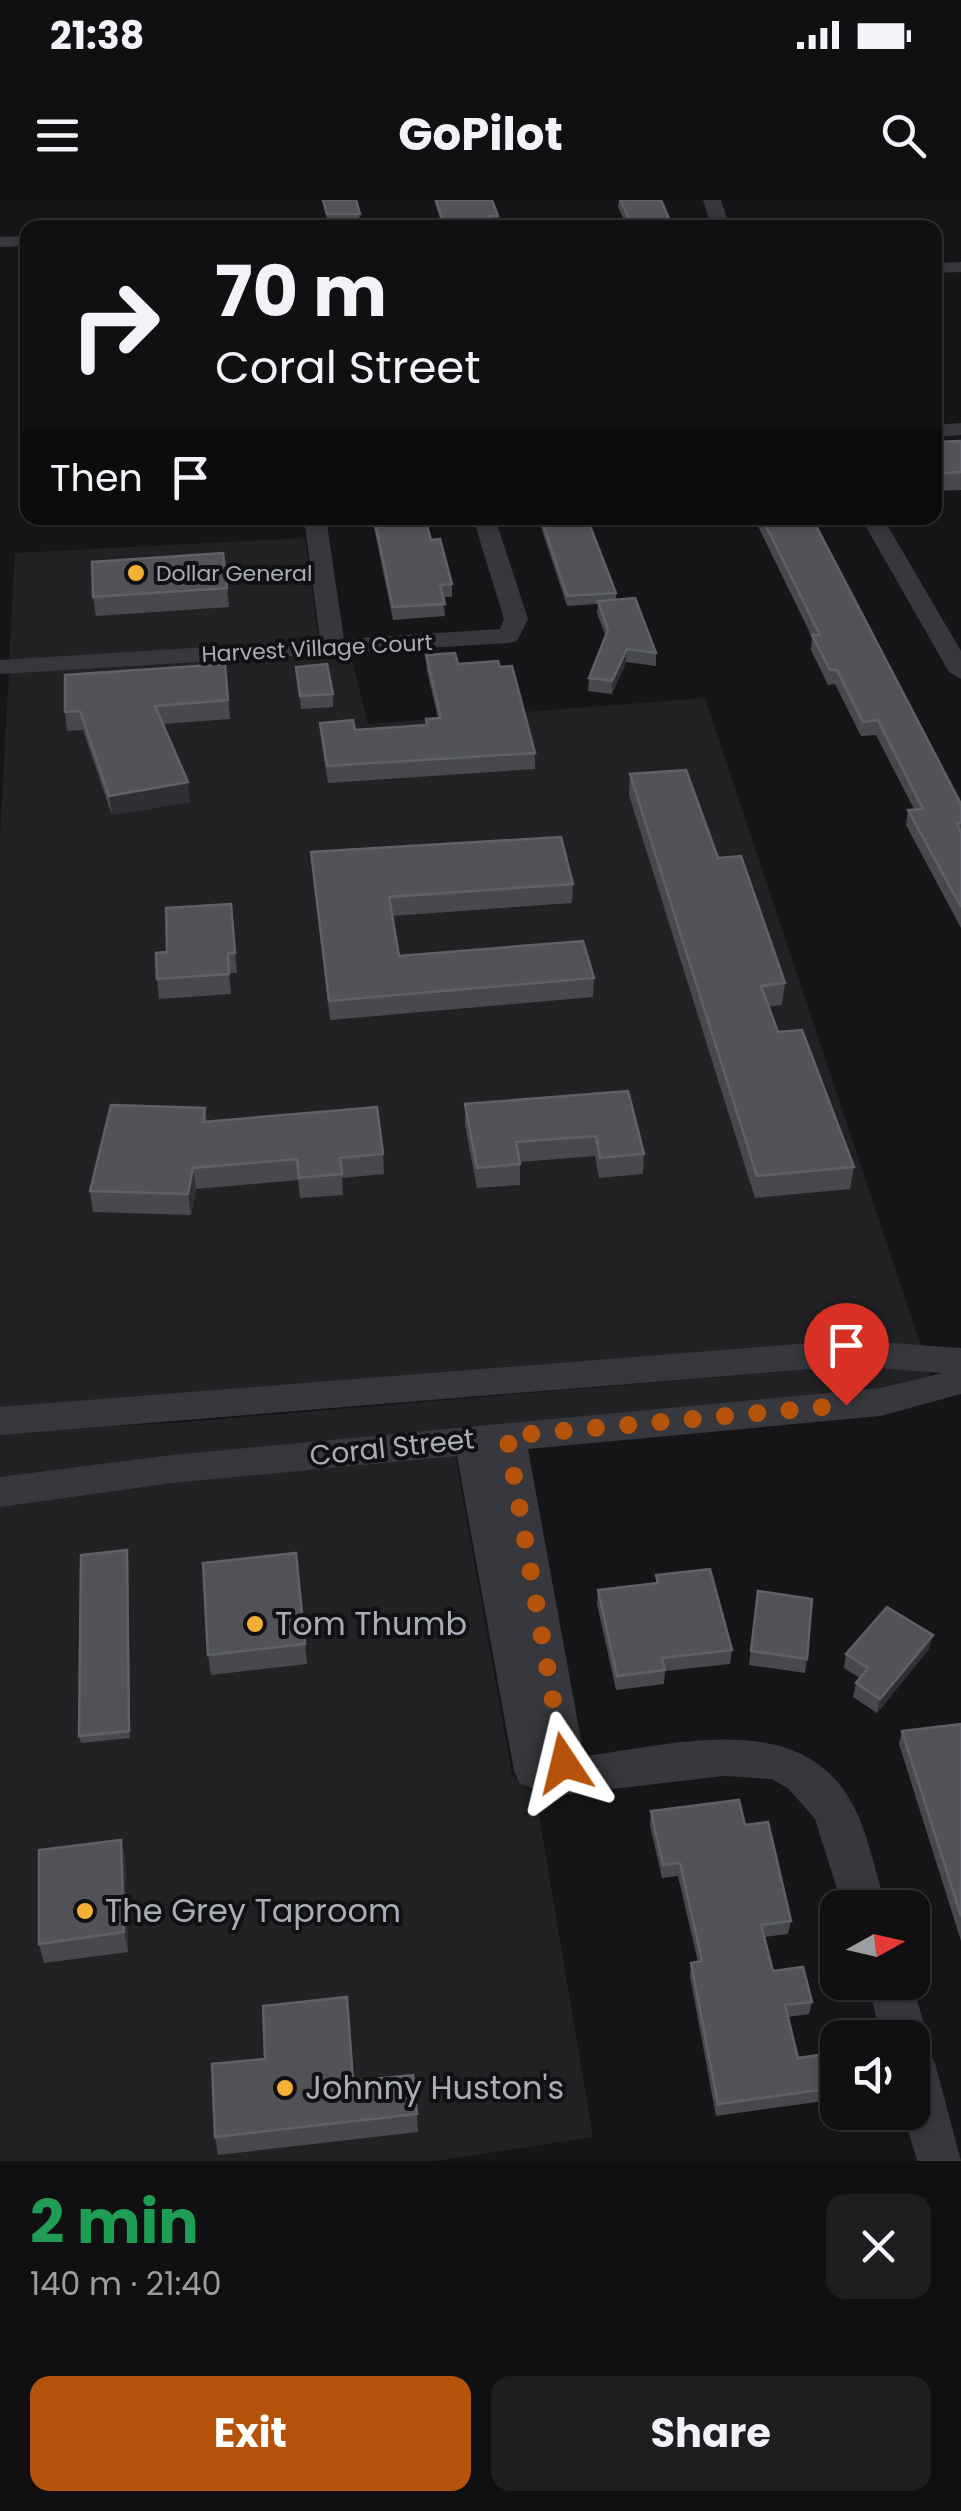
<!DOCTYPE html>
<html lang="en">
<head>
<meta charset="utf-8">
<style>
  body { margin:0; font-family:Poppins,sans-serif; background:#1e1e20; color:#f1f3f6; height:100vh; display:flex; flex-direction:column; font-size:38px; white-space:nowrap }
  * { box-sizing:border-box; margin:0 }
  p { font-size:32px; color:#9c9d9f }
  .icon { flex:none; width:55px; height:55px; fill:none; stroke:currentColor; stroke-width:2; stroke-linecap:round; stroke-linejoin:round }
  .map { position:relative; height:1961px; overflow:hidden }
  .panel { display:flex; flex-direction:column; background:#101012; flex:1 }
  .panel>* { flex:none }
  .top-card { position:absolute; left:20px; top:20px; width:922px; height:305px; border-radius:20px; box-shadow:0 2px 8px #0004,0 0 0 2px #303032; background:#101012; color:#f1f3f6; overflow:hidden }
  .needle { width:65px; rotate:82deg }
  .controls { position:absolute; left:820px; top:1690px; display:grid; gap:20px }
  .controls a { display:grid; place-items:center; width:110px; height:110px; border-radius:20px; background:#101012; box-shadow:0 2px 8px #0004,0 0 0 2px #303032; font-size:50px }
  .pin { position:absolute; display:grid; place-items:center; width:85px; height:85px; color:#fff; margin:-102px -42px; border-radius:50% 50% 50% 0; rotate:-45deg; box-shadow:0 0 10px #0007 }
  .pin .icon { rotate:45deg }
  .me { position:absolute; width:110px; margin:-55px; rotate:350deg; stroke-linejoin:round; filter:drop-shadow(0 0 8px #0008) }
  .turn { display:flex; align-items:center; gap:35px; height:210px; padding:0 30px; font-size:45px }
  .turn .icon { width:130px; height:130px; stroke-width:2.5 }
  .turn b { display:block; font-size:70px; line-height:85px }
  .then { display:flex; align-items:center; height:95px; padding:0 30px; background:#0003; gap:20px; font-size:38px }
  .round { display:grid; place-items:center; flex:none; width:105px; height:105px; border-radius:20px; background:#1e1e20 }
  .headline { display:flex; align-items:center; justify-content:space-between; height:170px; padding:0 30px }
  h1 { font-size:60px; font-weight:700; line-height:75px; color:#1e9e55 }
  .action { display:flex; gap:20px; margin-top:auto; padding:20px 30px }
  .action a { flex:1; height:115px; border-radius:20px; background:#b45309; color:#fff; font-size:40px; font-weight:700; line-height:115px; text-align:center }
  .action a+a { background:#1e1e20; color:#f1f3f6 }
  .status { display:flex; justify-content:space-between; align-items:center; height:70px; padding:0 50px; background:#101012; direction:ltr }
  .status svg { height:28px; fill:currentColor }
  header { display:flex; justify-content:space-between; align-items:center; height:130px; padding:0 30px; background:#101012; font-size:45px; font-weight:700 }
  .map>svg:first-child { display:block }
</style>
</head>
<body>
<div class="status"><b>21:38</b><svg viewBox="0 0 49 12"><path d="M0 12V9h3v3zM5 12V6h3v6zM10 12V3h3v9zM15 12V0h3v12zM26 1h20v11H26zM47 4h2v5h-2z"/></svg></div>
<header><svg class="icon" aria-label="menu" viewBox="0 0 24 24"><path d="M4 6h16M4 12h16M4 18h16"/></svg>GoPilot<svg class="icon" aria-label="search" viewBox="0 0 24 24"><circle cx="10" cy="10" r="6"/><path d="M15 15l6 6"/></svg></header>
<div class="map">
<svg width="961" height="1961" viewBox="0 0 961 1961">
  <rect width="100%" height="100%" fill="#161618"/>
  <!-- built -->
  <path fill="#222225" d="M305,338L319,442L9,461L15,353Z
    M350,452L368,524L705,498L921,1146L0,1208V634L9,472Z
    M851,1166L929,1171L931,1175L874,1190L172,1255L0,1279V1233L185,1222Z
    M455,1254L512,1574L536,1597L593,1937L436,1961H0V1306L174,1282Z"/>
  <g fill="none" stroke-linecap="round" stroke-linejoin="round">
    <!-- street -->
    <path fill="#37383d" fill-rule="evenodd" d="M703,0H721L730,28H712Z
      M316,23H397L405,28H308Z
      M28,36V46L0,47V37Z
      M961,62V72L935,73V63Z
      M961,223V235L935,237V225Z
      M304,318H326L344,439L500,429L504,419L473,318H495L528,419L517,441L509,443L0,474V460L320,440Z
      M861,318H883L961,451V479L949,472Z
      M849,1140L961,1148V1194L880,1216L528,1249L584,1556C669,1546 795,1508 849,1598C868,1629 875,1673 887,1708H843L815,1619L789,1589L772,1579L724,1576L552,1596L520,1584L514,1571L457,1256L172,1283L0,1307V1277L172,1255L880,1188L942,1173L849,1166L0,1235V1207Z
      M867,1782H912L928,1838L925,1846L935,1863L961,1961H917L903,1912H912V1838H882Z"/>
  </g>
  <!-- wall -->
  <path fill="#47494d" d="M322,0H356L360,19H327Z
    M434,0H492L498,16V24L492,25L493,28H443Z
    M619,0H661L673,28H628L618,7Z
    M961,241V290L935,291V242Z
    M372,318H425L431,340L452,384V397H443L445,416L393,420Z
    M538,318H597H588L616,393V400L656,453V466L626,462L612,494L588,491L589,478L606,437L597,413L598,404L567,406Z
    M754,318H812L961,604V728L906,625L908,610L914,609L876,535L861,536L835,484L828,485L811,450L812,437Z
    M227,388L229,407L96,416L93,397Z
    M426,455L458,464L535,553V569L328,583L321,539L320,523L355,530L426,525L438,518L427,471Z
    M225,464L230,519L163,524L190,602L112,615L83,530L67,531L65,512Z
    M296,467L333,494V507L301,509Z
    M630,574L718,658L785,783L782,805L768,807L778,832L854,967L850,989L755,998L629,595Z
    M311,652L573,684L572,703L392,716L399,756L594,778L593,797L330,820Z
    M231,704L237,773H229L231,794L159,799L157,779L167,752Z
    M628,891L644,954L643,974L599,978L595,956L520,962V985L477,988L465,925V904Z
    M205,908L207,921L383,954L384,974L342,978L343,995L300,998L298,980L196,989L191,1015L93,1012L90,991Z
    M296,1353L307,1464L211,1475L208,1455Z
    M128,1358L130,1538L81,1543L79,1536Z
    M656,1375L732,1450L730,1464L665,1471L664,1484L616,1490L597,1404L598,1390L656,1383Z
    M758,1391L807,1459L805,1473L749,1465Z
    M933,1435L929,1449L877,1513L853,1497L856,1483L860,1478L844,1468L846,1454Z
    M961,1524V1741L899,1544L902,1531Z
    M651,1611L745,1625L791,1721L788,1734L764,1737L773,1771L812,1802L809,1814L788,1817L798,1858L834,1888L831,1900L716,1916L690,1776L691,1763L698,1762L678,1676L662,1678L650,1625Z
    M121,1640L125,1659L128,1752L44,1763L39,1744Z
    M353,1881L417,1914L418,1932L218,1955L215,1937Z"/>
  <!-- shaded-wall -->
  <path fill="#2f3033" d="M627,449L626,462L612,494V481Z
    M188,582L190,602L112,615L109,596Z
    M193,968L196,989L191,1015L188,994Z
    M127,1350L128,1358L130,1538L129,1531Z
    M933,1435L929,1449L877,1513L880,1499Z
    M121,1640L125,1659L128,1752L124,1732Z"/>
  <!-- building -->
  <path fill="#525359" stroke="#5f6168" stroke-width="2.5" d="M323,0H356L360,14H327Z
    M436,0H492L498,16H489L493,28H445Z
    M620,0H661L673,28H634Z
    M363,21L365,28L304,27Z
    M961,241V272L935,274V242Z
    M374,318H425L431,340L440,339L452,384L440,385L445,404L393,407Z
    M541,318H587L616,393L567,396Z
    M762,318H812L961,604V623H957L961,633V707L908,610L923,609L878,520L863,522L837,470H830L812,435H820Z
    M223,353L227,388L93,397L92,362Z
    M635,398L656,453L627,449L612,481L589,478L608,430L598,401Z
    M455,453L458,464L498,461L500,467L512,466L535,553L327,566L320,523L353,520L355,530L427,525L426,519L441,518L426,455Z
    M225,464L228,500L155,506L188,582L109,596L80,511L65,512V475Z
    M327,464L333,494L300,496L296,467Z
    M686,570L718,658L741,656L785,783L761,786L778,832L802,830L854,967L757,976L630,574Z
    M561,637L573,684L389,697L399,756L583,741L594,778L329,801L311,652Z
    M231,704L235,753H228L229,774L157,779L156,753L167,752L166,708Z
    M628,891L644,954L600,958L596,936L516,942L520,964L477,968L465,904Z
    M111,905L205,908L203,922L377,907L383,954L340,958L342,974L299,978L297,959L193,968L188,994L90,991Z
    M127,1350L129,1531L79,1536L81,1355Z
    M296,1353L305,1444L208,1455L203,1363Z
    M710,1369L732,1450L662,1458L665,1470L617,1476L598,1390L658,1383L656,1375Z
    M758,1391L812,1399L807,1459L751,1451Z
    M887,1407L933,1435L880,1499L856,1483L868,1468L846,1454Z
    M961,1524V1716L902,1531Z
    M739,1600L745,1625L768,1622L791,1721L761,1725L773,1771L803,1767L812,1802L785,1805L798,1858L826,1854L834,1888L718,1904L691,1763L702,1761L680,1663L663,1665L651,1611Z
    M121,1640L124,1732L39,1744V1650Z
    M347,1797L353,1881L413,1875L417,1914L215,1937L212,1864L265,1859L263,1806Z"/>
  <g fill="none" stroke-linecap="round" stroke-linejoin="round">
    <!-- route -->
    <path stroke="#b45309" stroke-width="18" stroke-dasharray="0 32.4" d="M564,1563L507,1236L846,1205"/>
  </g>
  <!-- markers -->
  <g fill="#f2b134" stroke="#111113" stroke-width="4">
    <circle cx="136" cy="373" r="10"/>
    <circle cx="255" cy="1424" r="10"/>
    <circle cx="85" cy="1711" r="10"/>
    <circle cx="285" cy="1888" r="10"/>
  </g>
  <g text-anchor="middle" stroke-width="8" stroke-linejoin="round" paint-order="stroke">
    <!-- far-poi labels -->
    <g font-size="22" fill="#a8adb8" stroke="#111113" text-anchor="start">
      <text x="156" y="381">Dollar General</text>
    </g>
    <!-- far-street labels -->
    <g font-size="22" fill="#a8adb8" stroke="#111113">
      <text transform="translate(317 448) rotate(-3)" y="8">Harvest Village Court</text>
    </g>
    <!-- street labels -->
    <g font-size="28" fill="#a8adb8" stroke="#111113">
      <text transform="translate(392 1247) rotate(-6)" y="10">Coral Street</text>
    </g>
    <!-- near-poi labels -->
    <g font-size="32" fill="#a8adb8" stroke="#111113" text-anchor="start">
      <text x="275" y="1435">Tom Thumb</text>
      <text x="105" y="1722">The Grey Taproom</text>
      <text x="305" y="1899">Johnny Huston's</text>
    </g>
  </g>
</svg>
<div class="controls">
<a><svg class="needle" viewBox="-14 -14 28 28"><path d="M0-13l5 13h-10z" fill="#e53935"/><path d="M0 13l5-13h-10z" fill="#9c9d9f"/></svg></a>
<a><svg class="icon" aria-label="sound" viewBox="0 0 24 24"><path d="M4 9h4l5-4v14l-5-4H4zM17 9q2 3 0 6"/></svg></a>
</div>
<div class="pin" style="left:846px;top:1205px;background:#d93025"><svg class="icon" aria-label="arrive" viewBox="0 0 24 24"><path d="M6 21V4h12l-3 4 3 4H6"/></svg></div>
<svg class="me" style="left:564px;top:1563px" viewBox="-20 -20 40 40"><path d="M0-17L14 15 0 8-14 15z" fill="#b45309" stroke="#fff" stroke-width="4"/></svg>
<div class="top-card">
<div class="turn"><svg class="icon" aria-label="right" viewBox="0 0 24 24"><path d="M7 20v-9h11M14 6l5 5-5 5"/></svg><div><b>70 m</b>Coral Street</div></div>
<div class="then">Then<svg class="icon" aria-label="arrive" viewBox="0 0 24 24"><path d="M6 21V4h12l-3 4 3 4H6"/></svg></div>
</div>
</div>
<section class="panel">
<div class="headline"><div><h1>2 min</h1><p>140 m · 21:40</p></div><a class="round"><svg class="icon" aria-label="close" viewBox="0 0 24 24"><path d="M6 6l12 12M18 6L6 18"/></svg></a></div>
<div class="action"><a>Exit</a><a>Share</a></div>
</section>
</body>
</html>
